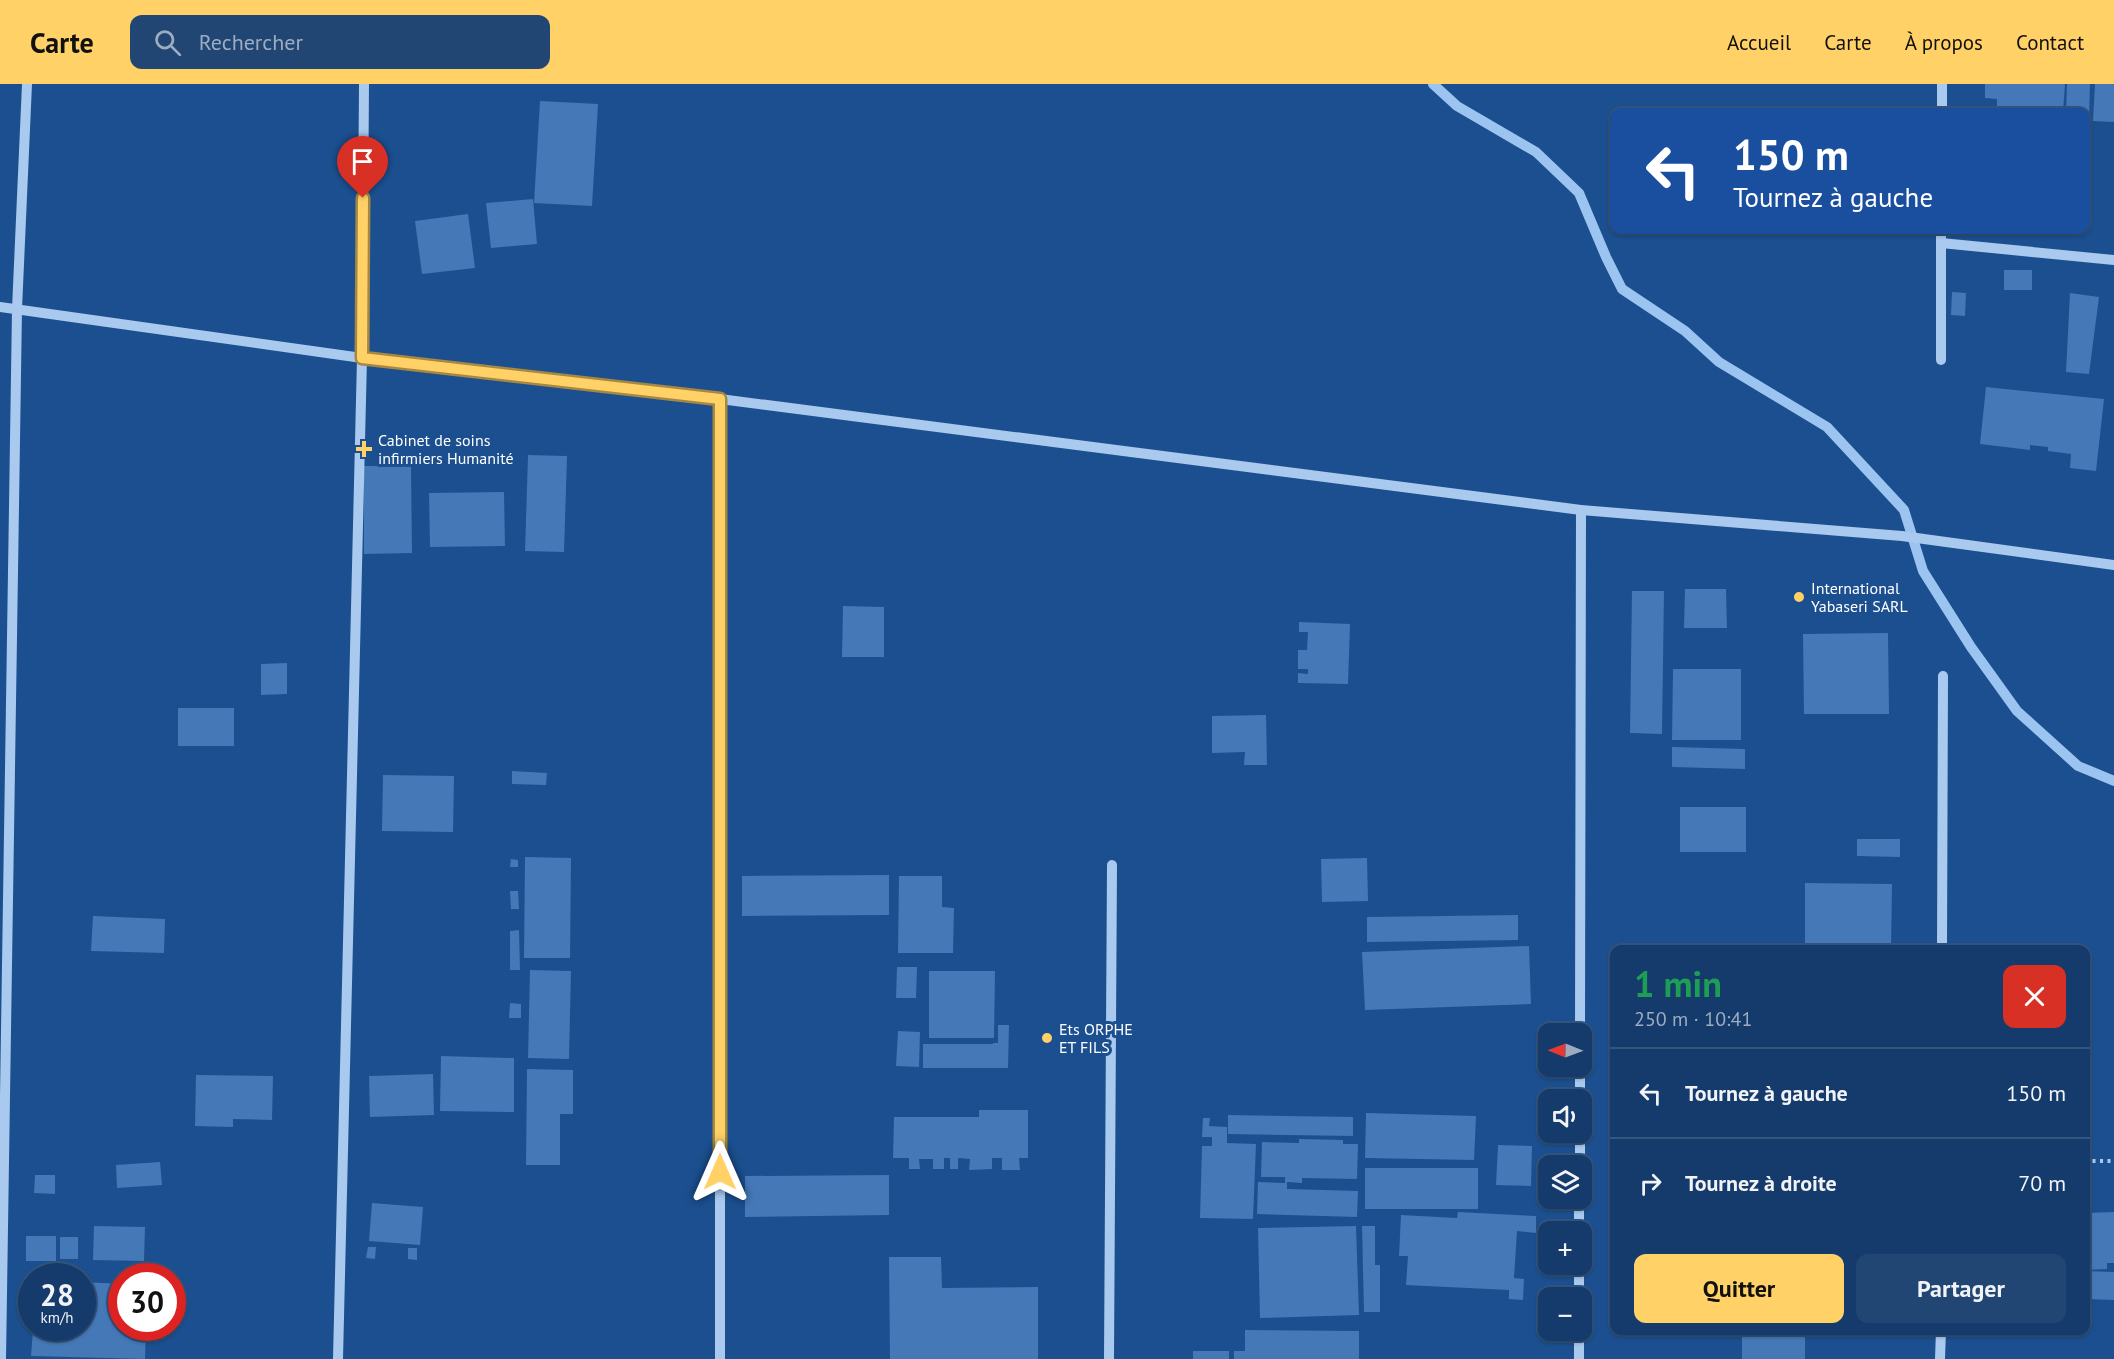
<!DOCTYPE html>
<html lang="fr">
<head>
<meta charset="utf-8">
<style>
	:root { --surface:#143b6b; --page:#214673; --text:#f1f3f6; --muted:#9dadc1; --line:#33557e; --accent:#ffd166 }
	body { margin:0; font-family:"PT Sans",sans-serif; background:var(--page); color:var(--text); height:100vh; display:flex; flex-direction:column; font-size:22px; white-space:nowrap }
	* { box-sizing:border-box; margin:0 }
	p { font-size:20px; color:var(--muted) }
	.icon { flex:none; width:33px; height:33px; fill:none; stroke:currentColor; stroke-width:2; stroke-linecap:round; stroke-linejoin:round }
	.map { position:relative; flex:1; overflow:hidden }
	.panel { position:absolute; left:1610px; top:861px; width:480px; height:390px; display:flex; flex-direction:column; background:var(--surface); border-radius:12px; box-shadow:0 2px 4px #0004,0 0 0 2px var(--line) }
	.panel>* { flex:none }
	.banner { position:absolute; left:1610px; top:24px; width:480px; height:126px; border-radius:12px; box-shadow:0 2px 4px #0004,0 0 0 2px var(--line); background:#1a4fa0; color:#fff; overflow:hidden }
	.needle { width:39px; rotate:271deg }
	.tools { position:absolute; left:1538px; top:939px; display:grid; gap:12px }
	.tools a { display:grid; place-items:center; width:54px; height:54px; border-radius:12px; background:var(--surface); box-shadow:0 2px 4px #0004,0 0 0 2px var(--line); font-size:30px }
	.speed { position:absolute; left:18px; top:1179px; display:flex; gap:12px; font-size:30px; font-weight:700; text-align:center }
	.speed>* { display:grid; place-content:center; width:78px; height:78px; border-radius:50%; background:var(--surface); box-shadow:0 2px 4px #0004,0 0 0 2px var(--line); line-height:1 }
	.speed small { font-size:15px; font-weight:400 }
	.speed .limit { border:9px solid #d22; background:#fff; color:#111 }
	.pin { position:absolute; display:grid; place-items:center; width:51px; height:51px; color:#fff; margin:-62px -26px; border-radius:50% 50% 50% 0; rotate:-45deg; box-shadow:0 0 6px #0007 }
	.pin .icon { rotate:45deg }
	.me { position:absolute; width:66px; margin:-33px; rotate:0deg; stroke-linejoin:round; filter:drop-shadow(0 0 4px #0008) }
	.turn { display:flex; align-items:center; gap:21px; height:126px; padding:0 24px; font-size:27px }
	.turn .icon { width:78px; height:78px; stroke-width:2.5 }
	.turn b { display:block; font-size:42px; line-height:51px }
	.round { display:grid; place-items:center; flex:none; width:63px; height:63px; border-radius:12px; background:var(--page) }
	.headline { display:flex; align-items:center; justify-content:space-between; height:102px; padding:0 24px }
	h1 { font-size:36px; font-weight:700; line-height:45px; color:#1e9e55 }
	.primary-button { display:flex; gap:12px; margin-top:auto; padding:12px 24px }
	.primary-button a { flex:1; height:69px; border-radius:12px; background:var(--accent); color:#111; font-size:24px; font-weight:700; line-height:69px; text-align:center }
	.primary-button a+a { background:var(--page); color:var(--text) }
	ul { padding:0; list-style:none }
	li { display:flex; align-items:center; gap:18px; height:90px; padding:0 24px; border-top:2px solid var(--line) }
	li div { flex:1 }
	li b { display:block; font-size:22px }
	li em { font-style:normal }
	header { display:flex; align-items:center; gap:36px; box-sizing:border-box; height:84px; padding:0 30px; background:var(--accent); color:#111 }
	header strong { font-size:28px }
	nav { display:flex; gap:33px; margin-inline-start:auto; font-size:21px }
	.search { width:420px; height:54px; background:var(--page); display:flex; align-items:center; gap:15px; box-sizing:border-box; padding:0 21px; border-radius:12px; color:var(--muted); font-size:22px }
	.map>svg:first-child { display:block }
	.lines { fill:none; stroke-linecap:round; stroke-linejoin:round }
	.stream { stroke:#9cc4f0; stroke-width:10 }
	.building { fill:#4478b7 }
	.path { stroke:#a9c9ee; stroke-width:4; stroke-dasharray:3 4.5; stroke-linecap:butt }
	.minor { stroke:#a9c9ee; stroke-width:10 }
	.route-casing { stroke:#a68842; stroke-width:15 }
	.route { stroke:#ffd166; stroke-width:10 }
	.poi-dot { fill:#ffd166; stroke:#1b4f8f; stroke-width:2 }
	.labels { text-anchor:middle; dominant-baseline:central; stroke-width:6; stroke-linejoin:round; paint-order:stroke }
	.poi-label { font-size:16px; fill:#fff; stroke:#1b4f8f; text-anchor:start }
</style>
</head>
<body>
<header>
<strong>Carte</strong>
<div class="search"><svg class="icon" aria-label="search" viewBox="0 0 24 24"><circle cx="10" cy="10" r="6"/><path d="M15 15l6 6"/></svg>Rechercher</div>
<nav><a>Accueil</a><a>Carte</a><a>À propos</a><a>Contact</a></nav>
</header>
<div class="map">
<svg width="2114" height="1275" viewBox="0 0 2114 1275">
	<rect width="100%" height="100%" fill="#1b4f8f"/>
	<g class="lines">
		<path class="stream" d="M1433,0L1457,22L1536,68L1579,109L1606,173L1622,205L1685,247L1719,278L1827,343L1904,426L1923,487L1971,563L2017,627L2078,682L2114,697"/>
	</g>
	<g class="building">
		<path d="M1985,0H2065L2063,28H2047V23H2032V28L1997,25V15L1985,14Z"/>
		<path d="M2067,0H2090L2089,36H2085V28H2066Z"/>
		<path d="M2095,0H2114V38L2093,37Z"/>
		<path d="M540,17L598,20L592,122L534,119Z"/>
		<path d="M533,115L537,160L491,164L486,119Z"/>
		<path d="M468,130L475,184L422,190L415,137Z"/>
		<rect x="2004" y="186" width="28" height="20"/>
		<path d="M1952,208L1966,209L1965,232L1951,231Z"/>
		<path d="M2070,209L2099,213L2089,290L2066,288Z"/>
		<path d="M1986,303L2104,315L2096,387L2070,384L2071,370L2048,367V363L2030,361V366L1980,360Z"/>
		<path d="M528,371L567,372L564,468L525,467Z"/>
		<path d="M364,382H411L412,469L364,470Z"/>
		<path d="M504,408L505,462L430,463L429,409Z"/>
		<path d="M1685,505H1726L1727,544H1684Z"/>
		<path d="M1632,507H1664L1662,650L1630,649Z"/>
		<path d="M843,522L884,523V573H842Z"/>
		<path d="M1299,538L1350,540L1348,600L1298,599V589L1308,590V585H1298V566H1307L1308,548H1299Z"/>
		<path d="M1888,549L1889,630H1804L1803,550Z"/>
		<path d="M287,579V610L261,611V580Z"/>
		<path d="M1673,585H1741V656H1672Z"/>
		<rect x="178" y="624" width="56" height="38"/>
		<path d="M1266,631L1267,681H1244L1245,668L1212,669V632Z"/>
		<path d="M1672,663L1745,665V685L1672,683Z"/>
		<path d="M512,687L547,689L546,701L512,700Z"/>
		<path d="M383,691L454,692L453,748L382,747Z"/>
		<rect x="1680" y="723" width="66" height="45"/>
		<path d="M1857,755H1900V773L1857,772Z"/>
		<path d="M525,773L571,774L570,874H524Z"/>
		<path d="M1367,774L1368,817L1322,818L1321,775Z"/>
		<path d="M511,775L518,776V783H510Z"/>
		<path d="M889,791V831L742,832V792Z"/>
		<path d="M899,792H942V823L954,824L953,869H898Z"/>
		<path d="M1805,799L1892,800L1891,866H1805Z"/>
		<path d="M510,807H518L519,825H511Z"/>
		<path d="M1518,831V856L1367,858V833Z"/>
		<path d="M93,832L165,835L164,869L91,867Z"/>
		<path d="M519,846L520,886H510V847Z"/>
		<path d="M1529,862L1531,920L1365,926L1362,868Z"/>
		<path d="M897,883H917L916,914H896Z"/>
		<path d="M530,886L571,887L569,975L528,974Z"/>
		<path d="M929,887H995L994,954H929Z"/>
		<path d="M2085,909H2091L2090,966H2085Z"/>
		<path d="M510,919L521,920V934H509Z"/>
		<path d="M998,941H1009L1008,984H923V960H993V959H998Z"/>
		<path d="M898,947L920,948L919,983L896,982Z"/>
		<path d="M441,972L514,974V1028L440,1027Z"/>
		<path d="M527,985L573,986V1030H560V1081H526Z"/>
		<path d="M433,990L434,1031L370,1033L369,992Z"/>
		<path d="M196,991L273,992L272,1036L233,1035V1043L195,1042Z"/>
		<path d="M979,1026H1028V1074H1019L1020,1086H1002V1074H992V1085L969,1086L970,1075L958,1074V1085H950V1074H944V1085H933V1075H919L920,1085H909V1074H893L894,1033H979Z"/>
		<path d="M1366,1029L1476,1032L1474,1076L1365,1074Z"/>
		<path d="M1228,1031L1353,1033V1052L1228,1050Z"/>
		<path d="M1203,1034H1210L1209,1042L1227,1043V1059L1256,1060L1253,1135L1200,1134L1202,1062H1212V1053H1202Z"/>
		<path d="M1299,1055L1343,1056V1060H1358L1357,1095L1302,1094V1099L1287,1098V1105L1358,1107L1357,1133L1257,1130L1258,1098L1285,1099V1093H1261L1262,1058L1299,1059Z"/>
		<path d="M1498,1061L1532,1062L1531,1102L1496,1101Z"/>
		<path d="M160,1078L162,1101L117,1104L116,1081Z"/>
		<rect x="1365" y="1084" width="113" height="41"/>
		<path d="M35,1091H55V1110L34,1109Z"/>
		<path d="M889,1091V1131L745,1133V1092Z"/>
		<path d="M372,1119L423,1123L420,1161L369,1157Z"/>
		<path d="M1458,1128L1536,1132V1149L1517,1147L1514,1194L1524,1195L1523,1216L1509,1215V1206L1406,1201L1408,1172H1399L1401,1131L1457,1134Z"/>
		<path d="M2114,1128V1179H2107V1185L2085,1186V1129Z"/>
		<path d="M94,1142L145,1143L144,1177L93,1176Z"/>
		<path d="M1356,1142L1359,1231L1260,1234L1258,1144Z"/>
		<path d="M1362,1142H1375V1181H1380V1228H1364Z"/>
		<rect x="26" y="1152" width="30" height="25"/>
		<rect x="60" y="1153" width="18" height="22"/>
		<path d="M368,1163H376L375,1175L366,1174Z"/>
		<path d="M408,1164H417V1176L408,1175Z"/>
		<path d="M889,1173H941L942,1204L1038,1203V1275H890Z"/>
		<path d="M2085,1187L2114,1188V1216L2085,1215Z"/>
		<path d="M82,1198L122,1200V1244L146,1245L145,1275L31,1272L33,1246H39V1244H82Z"/>
		<path d="M1245,1246L1359,1247V1275H1234V1267H1245Z"/>
		<rect x="1742" y="1246" width="63" height="29"/>
		<rect x="1193" y="1267" width="36" height="8"/>
	</g>
	<g class="lines">
		<path class="path" d="M2085,1077H2114"/>
		<g class="minor">
			<path d="M1942,28V0"/>
			<path d="M1941,159L2114,176"/>
			<path d="M0,223L362,274L720,315L1581,426L1902,452L2114,481"/>
			<path d="M1941,276V146"/>
			<path d="M720,315V1275"/>
			<path d="M1942,866L1943,592"/>
			<path d="M1580,950L1581,426"/>
			<path d="M1580,1016V982"/>
			<path d="M1580,1082V1048"/>
			<path d="M1579,1148V1114"/>
			<path d="M1579,1214V1180"/>
			<path d="M1,1275L17,225L27,0"/>
			<path d="M338,1275L362,274L364,0"/>
			<path d="M1109,1275L1112,781"/>
			<path d="M1579,1275V1246"/>
			<path d="M1940,1275L1941,1246"/>
		</g>
	</g>
	<g class="lines">
		<defs>
			<path id="route" d="M363,114L362,274L720,315V1088"/>
		</defs>
		<use href="#route" class="route-casing"/>
		<use href="#route" class="route"/>
	</g>
	<g class="poi-dot">
		<path d="M361 356h6v6h6v6h-6v6h-6v-6h-6v-6h6z"/>
		<circle cx="1799" cy="513" r="6"/>
		<circle cx="1047" cy="954" r="6"/>
	</g>
	<g class="labels">
		<g class="poi-label">
			<text x="378" y="356">Cabinet de soins<tspan x="378" dy="18">infirmiers Humanité</tspan></text>
			<text x="1811" y="504">International<tspan x="1811" dy="18">Yabaseri SARL</tspan></text>
			<text x="1059" y="945">Ets ORPHE<tspan x="1059" dy="18">ET FILS</tspan></text>
		</g>
	</g>
</svg>
<div class="tools">
<a><svg class="needle" viewBox="-14 -14 28 28"><path d="M0-13l5 13h-10z" fill="#e53935"/><path d="M0 13l5-13h-10z" fill="#9dadc1"/></svg></a>
<a><svg class="icon" aria-label="sound" viewBox="0 0 24 24"><path d="M4 9h4l5-4v14l-5-4H4zM17 9q2 3 0 6"/></svg></a>
<a><svg class="icon" aria-label="layers" viewBox="0 0 24 24"><path d="M12 4l9 5-9 5-9-5zM3 14l9 5 9-5"/></svg></a>
<a>+</a>
<a>−</a>
</div>
<div class="speed"><div>28<small>km/h</small></div><div class="limit">30</div></div>
<div class="pin" style="left:363px;top:114px;background:#d93025"><svg class="icon" aria-label="arrive" viewBox="0 0 24 24"><path d="M6 21V4h12l-3 4 3 4H6"/></svg></div>
<svg class="me" style="left:720px;top:1088px" viewBox="-20 -20 40 40"><path d="M0-17L14 15 0 8-14 15z" fill="#ffd166" stroke="#fff" stroke-width="4"/></svg>
<div class="banner">
<div class="turn"><svg class="icon" aria-label="left" viewBox="0 0 24 24"><path d="M17 20v-9H6M10 6l-5 5 5 5"/></svg><div><b>150 m</b>Tournez à gauche</div></div>
</div>
<section class="panel">
<div class="headline"><div><h1>1 min</h1><p>250 m · 10:41</p></div><a class="round" style="background:#d93025;color:#fff"><svg class="icon" aria-label="close" viewBox="0 0 24 24"><path d="M6 6l12 12M18 6L6 18"/></svg></a></div>
<ul>
<li><svg class="icon" aria-label="left" viewBox="0 0 24 24"><path d="M17 20v-9H6M10 6l-5 5 5 5"/></svg><div><b>Tournez à gauche</b></div><em>150 m</em></li>
<li><svg class="icon" aria-label="right" viewBox="0 0 24 24"><path d="M7 20v-9h11M14 6l5 5-5 5"/></svg><div><b>Tournez à droite</b></div><em>70 m</em></li>
</ul>
<div class="primary-button"><a>Quitter</a><a>Partager</a></div>
</section>
</div>
</body>
</html>
